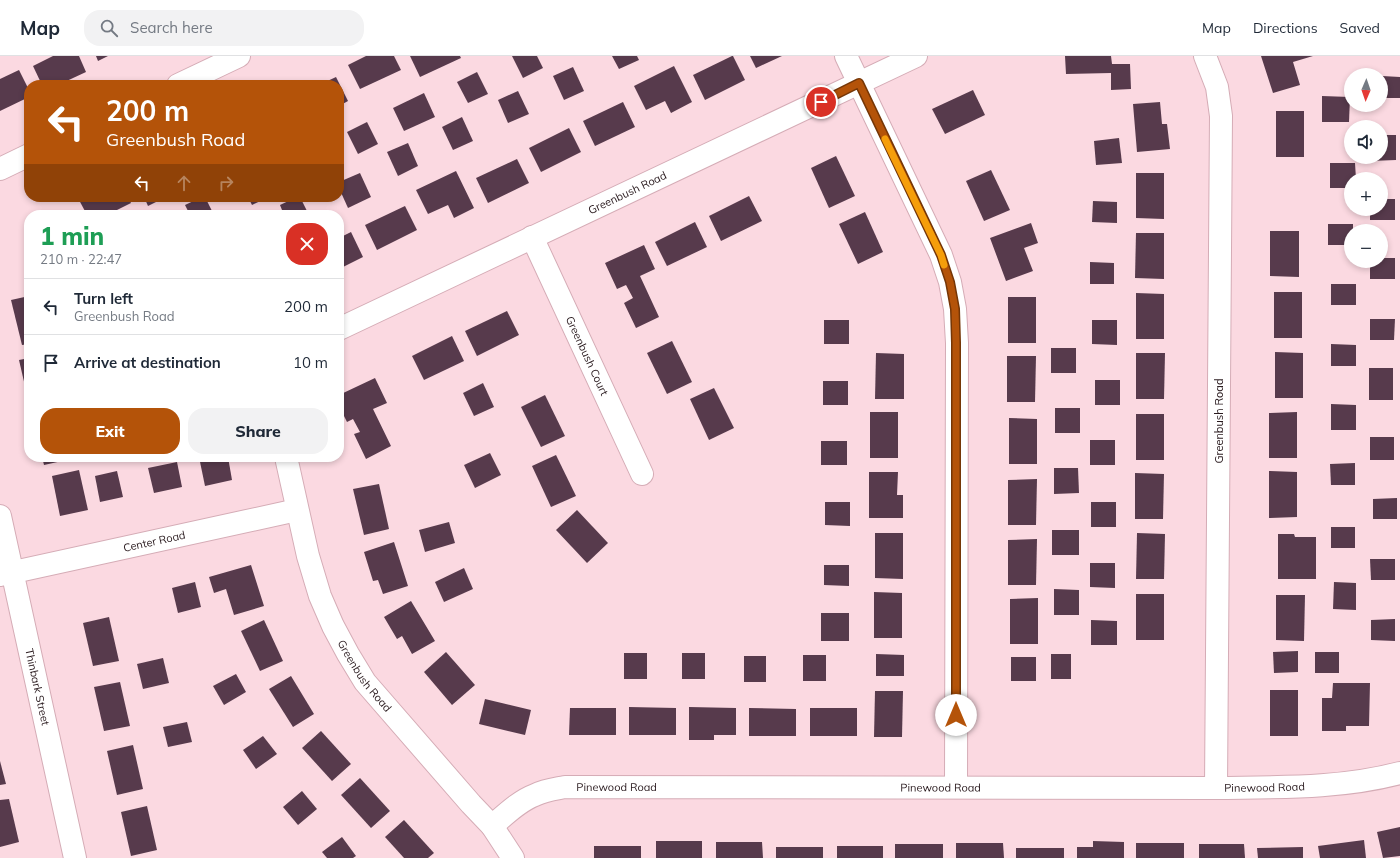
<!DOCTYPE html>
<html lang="en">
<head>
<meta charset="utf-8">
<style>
	:root { --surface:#fff; --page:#f2f2f3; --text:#1f2937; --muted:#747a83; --line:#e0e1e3; --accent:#b45309 }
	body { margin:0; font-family:Mulish,sans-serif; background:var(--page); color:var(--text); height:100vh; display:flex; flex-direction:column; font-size:15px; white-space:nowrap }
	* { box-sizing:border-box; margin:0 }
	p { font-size:13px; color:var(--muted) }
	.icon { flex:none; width:22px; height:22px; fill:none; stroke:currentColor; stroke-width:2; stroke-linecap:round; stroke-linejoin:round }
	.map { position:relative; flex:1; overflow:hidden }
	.panel { position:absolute; left:24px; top:154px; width:320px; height:252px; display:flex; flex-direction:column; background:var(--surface); border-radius:16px; box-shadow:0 2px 6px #0003 }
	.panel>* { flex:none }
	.guide { position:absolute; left:24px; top:24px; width:320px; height:122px; border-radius:16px; box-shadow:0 2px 6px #0003; background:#b45309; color:#fff; overflow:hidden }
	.needle { width:26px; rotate:182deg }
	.buttons { position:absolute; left:1344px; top:12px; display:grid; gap:8px }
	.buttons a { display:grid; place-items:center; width:44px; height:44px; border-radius:50%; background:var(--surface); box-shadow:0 2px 6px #0003; font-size:20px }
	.pin { position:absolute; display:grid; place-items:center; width:34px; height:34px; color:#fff; margin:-17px; border:2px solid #fff; border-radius:50%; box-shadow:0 1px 4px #0007 }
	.me { position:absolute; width:44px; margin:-22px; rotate:0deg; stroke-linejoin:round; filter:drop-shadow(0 0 3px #0008) }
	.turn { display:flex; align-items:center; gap:14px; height:84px; padding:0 16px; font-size:18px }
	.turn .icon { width:52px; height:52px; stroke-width:2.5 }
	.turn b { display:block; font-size:28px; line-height:34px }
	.lanes { display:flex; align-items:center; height:38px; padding:0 16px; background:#0003; justify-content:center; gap:20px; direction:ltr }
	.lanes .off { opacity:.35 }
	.round { display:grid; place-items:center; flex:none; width:42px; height:42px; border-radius:16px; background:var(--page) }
	.overview { display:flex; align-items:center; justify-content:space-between; height:68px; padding:0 16px }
	h1 { font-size:24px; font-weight:800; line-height:30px; color:#1e9e55 }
	.action { display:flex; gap:8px; margin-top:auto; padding:8px 16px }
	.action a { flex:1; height:46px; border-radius:16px; background:var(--accent); color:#fff; font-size:16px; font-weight:800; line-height:46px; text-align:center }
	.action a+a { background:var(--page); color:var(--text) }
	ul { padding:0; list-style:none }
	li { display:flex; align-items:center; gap:12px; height:56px; padding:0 16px; border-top:1px solid var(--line) }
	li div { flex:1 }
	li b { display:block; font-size:15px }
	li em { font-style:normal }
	header { display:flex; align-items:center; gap:24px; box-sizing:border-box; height:56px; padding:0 20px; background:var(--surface); border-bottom:1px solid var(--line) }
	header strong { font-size:19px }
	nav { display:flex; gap:22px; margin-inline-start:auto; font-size:14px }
	.search { width:280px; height:36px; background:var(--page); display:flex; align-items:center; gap:10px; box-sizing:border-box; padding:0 14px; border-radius:16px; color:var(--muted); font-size:15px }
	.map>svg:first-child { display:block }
	.building { fill:#573a4c }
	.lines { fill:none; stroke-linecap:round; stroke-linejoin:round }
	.minor-casing { stroke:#d5acb6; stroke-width:24 }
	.minor { stroke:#fff; stroke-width:22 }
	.route-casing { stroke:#753606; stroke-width:10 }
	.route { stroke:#b45309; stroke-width:7 }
	.slow { stroke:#f59e0b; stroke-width:7 }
	.labels { text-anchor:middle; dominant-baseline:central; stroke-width:4; stroke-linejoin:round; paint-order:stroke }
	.street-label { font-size:11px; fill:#291a1e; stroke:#fff }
</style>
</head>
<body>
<header>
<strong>Map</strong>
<div class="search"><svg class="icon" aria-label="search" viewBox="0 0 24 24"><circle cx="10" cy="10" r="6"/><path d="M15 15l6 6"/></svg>Search here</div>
<nav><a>Map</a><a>Directions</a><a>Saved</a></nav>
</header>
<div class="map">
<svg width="1400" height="802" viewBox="0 0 1400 802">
	<rect width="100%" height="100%" fill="#fbd9e1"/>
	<g class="building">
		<path d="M53,0H79L86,16L58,29H42L33,10Z"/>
		<path d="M96,0H108L98,5Z"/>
		<path d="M366,0H394L401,14L360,33L348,9Z"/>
		<path d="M410,0H460L461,2L420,21Z"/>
		<path d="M512,0H537L543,12L523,22Z"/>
		<path d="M612,0H637L639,4L619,13Z"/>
		<path d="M732,0H733L745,24L705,44L693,19Z"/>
		<path d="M750,0H782L756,12Z"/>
		<path d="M1065,0H1111L1112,8H1130L1131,33L1111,34V17L1066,18Z"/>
		<path d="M1261,0H1313L1293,6L1300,29L1273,37Z"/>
		<path d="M674,10L692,46L671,57L665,45L646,54L634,30Z"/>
		<path d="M573,11L584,35L564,44L553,20Z"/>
		<path d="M19,14L29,34V41L0,55V23Z"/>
		<path d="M477,16L488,38L468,47L457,26Z"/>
		<path d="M1382,20L1400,21V42H1382Z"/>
		<path d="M336,21L348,45L339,50V29H319Z"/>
		<path d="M973,34L985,59L945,78L932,53Z"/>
		<path d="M518,35L529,58L508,67L498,44Z"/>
		<path d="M424,37L435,61L404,75L393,52Z"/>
		<path d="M1322,40L1350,41L1349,66H1322Z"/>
		<path d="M623,46L635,71L595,90L583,65Z"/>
		<path d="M1160,46L1162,68H1167L1170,93L1137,96L1133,48Z"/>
		<rect x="1276" y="55" width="28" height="46"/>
		<path d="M462,61L473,85L453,94L442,71Z"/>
		<path d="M367,66L378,88L358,98L347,76Z"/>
		<path d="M569,72L581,96L541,116L529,92Z"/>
		<path d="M1381,79H1396V104L1370,105V101H1381Z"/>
		<path d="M1119,82L1122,107L1096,109L1094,85Z"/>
		<path d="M408,87L418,110L398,120L387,96Z"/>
		<path d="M836,100L855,140L829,152L811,112Z"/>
		<path d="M517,103L529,127L488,147L476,122Z"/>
		<path d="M1330,107H1355L1356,123H1351V132H1330Z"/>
		<path d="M991,114L1010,154L984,165L966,125Z"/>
		<path d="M456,115L474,152L454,162L448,149L428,158L416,134Z"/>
		<path d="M360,117L371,141L348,152L339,132V126Z"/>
		<path d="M1136,117H1164V163L1136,162Z"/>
		<path d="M749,140L762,165L721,185L709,160Z"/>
		<path d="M81,141H128L131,147L107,159H87L78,142Z"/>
		<path d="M144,141H166L148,150Z"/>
		<path d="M202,141H205L214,159H190L185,149Z"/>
		<path d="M248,141H269L252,149Z"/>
		<path d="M297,141H300L309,159H284L280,149Z"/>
		<path d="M1381,143H1395V164H1370V153H1381Z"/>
		<path d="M1093,145L1117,146V167L1092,166Z"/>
		<path d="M405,150L417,174L377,194L365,169Z"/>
		<path d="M865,156L883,196L858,208L839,168Z"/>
		<path d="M695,166L707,191L667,210L655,186Z"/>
		<path d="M1031,167L1038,187L1024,192L1033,215L1006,225L990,182Z"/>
		<path d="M1328,168H1353V175H1351V189H1328Z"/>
		<path d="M1270,175H1299V221L1270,220Z"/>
		<path d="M351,176L363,201L339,213V182Z"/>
		<path d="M1136,177H1164V223L1135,222Z"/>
		<path d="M644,189L655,213L640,220L659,261L636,272L624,247L633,242L626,229L617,233L605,207Z"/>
		<path d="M1381,202H1395V223H1370V205H1381Z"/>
		<path d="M1090,206L1114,207V228H1090Z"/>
		<rect x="1331" y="228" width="25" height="21"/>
		<rect x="1274" y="236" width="28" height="46"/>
		<path d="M1136,237L1164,238V283H1136Z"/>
		<path d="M29,240V288L22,289L11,244Z"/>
		<rect x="1008" y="241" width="28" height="46"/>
		<path d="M507,255L519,279L477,300L465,275Z"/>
		<path d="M1370,263H1395L1394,284H1370Z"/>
		<rect x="824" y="264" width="25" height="24"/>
		<path d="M1092,264H1117V289L1092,288Z"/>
		<path d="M452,280L464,305L424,324L412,300Z"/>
		<path d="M672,285L692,326L667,338L647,297Z"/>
		<path d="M1331,288L1356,289V310H1331Z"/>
		<rect x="1051" y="292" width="25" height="25"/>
		<path d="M1275,296L1303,297V342H1275Z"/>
		<path d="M876,297L904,298V343H875Z"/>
		<path d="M1136,297H1165L1164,343H1136Z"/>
		<path d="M1007,300H1036L1035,346H1007Z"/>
		<path d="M29,302V343H28L19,304Z"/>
		<rect x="1369" y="312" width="24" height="32"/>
		<path d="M375,322L387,347L373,353L391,390L366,403L354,378L360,376L353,363L347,366L339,350V339Z"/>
		<rect x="1095" y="324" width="25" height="25"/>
		<rect x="823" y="325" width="25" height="24"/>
		<path d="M483,327L494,351L474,360L463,337Z"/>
		<path d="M714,332L734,372L709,384L690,343Z"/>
		<path d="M545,339L565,380L541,391L521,351Z"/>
		<path d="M1331,348L1356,349V374H1331Z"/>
		<rect x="1055" y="352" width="25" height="25"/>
		<rect x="870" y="356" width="28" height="46"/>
		<path d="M1297,356V402H1269V357Z"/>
		<rect x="1136" y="358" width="28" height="46"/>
		<path d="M1009,362L1037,363V408H1009Z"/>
		<rect x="1370" y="381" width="24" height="23"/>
		<rect x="1090" y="384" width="25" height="25"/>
		<rect x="821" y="385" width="26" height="24"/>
		<path d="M490,397L501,419L475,432L464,409Z"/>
		<path d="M556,399L576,440L551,451L532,410Z"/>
		<path d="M42,401H70L71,403L44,409Z"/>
		<path d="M199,401H228L232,424L205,430Z"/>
		<path d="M177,406L182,431L154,437L148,412Z"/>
		<path d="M1355,407V429H1331L1330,408Z"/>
		<path d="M1054,412H1078L1079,437L1054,438Z"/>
		<path d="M79,414L88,454L60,460L52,420Z"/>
		<path d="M117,415L123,441L100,446L95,420Z"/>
		<path d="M1269,415L1297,416V461L1269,462Z"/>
		<path d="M869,416H898L897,439H903V462H869Z"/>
		<path d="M1135,417L1164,418L1163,463H1135Z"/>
		<path d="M1037,423L1036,469H1008V424Z"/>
		<path d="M379,428L389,473L364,479L353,433Z"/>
		<path d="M1397,442V463H1373V443Z"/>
		<path d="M825,446H850V470L825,469Z"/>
		<rect x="1091" y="446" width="25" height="25"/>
		<path d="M577,454L608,487L587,507L556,474Z"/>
		<path d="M449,466L455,487L425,496L419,474Z"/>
		<rect x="1331" y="471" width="24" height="21"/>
		<rect x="1052" y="474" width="27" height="25"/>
		<path d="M875,477H903V523L875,522Z"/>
		<path d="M1137,477L1165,478L1164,523H1136Z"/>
		<path d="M1278,478H1294L1295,481H1316V523H1278Z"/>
		<path d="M1037,483L1036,529H1008V484Z"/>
		<path d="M394,486L408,530L383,538L378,524L373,525L364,496Z"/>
		<path d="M1370,503H1395V524H1371Z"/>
		<path d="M1090,507H1115V532L1090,531Z"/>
		<path d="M251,509L264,550L234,559L226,533L214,537L209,521Z"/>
		<path d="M824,509H849V530L824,529Z"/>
		<path d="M464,512L473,533L444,546L435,526Z"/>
		<path d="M195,526L201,551L178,557L172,532Z"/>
		<path d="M1334,526L1356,527V554L1333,553Z"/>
		<path d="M1054,533L1079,534V559H1054Z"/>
		<path d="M874,536L902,537V582H874Z"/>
		<rect x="1136" y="538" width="28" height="46"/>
		<path d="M1276,539H1305L1304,585L1276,584Z"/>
		<path d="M1038,542V588H1010V543Z"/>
		<path d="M411,545L435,585L412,598L402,580L397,583L384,561Z"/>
		<rect x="821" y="557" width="28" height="28"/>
		<path d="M109,561L119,605L93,610L83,567Z"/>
		<path d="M1395,563V585L1371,584V564Z"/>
		<path d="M264,564L283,605L260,615L241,575Z"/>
		<path d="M1091,564L1117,565V589H1091Z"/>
		<path d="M1298,595V616L1274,617L1273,596Z"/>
		<path d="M446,596L475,629L452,649L424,616Z"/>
		<rect x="1315" y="596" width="24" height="21"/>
		<rect x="624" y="597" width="23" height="26"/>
		<rect x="682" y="597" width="23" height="26"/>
		<path d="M876,598L904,599V620H876Z"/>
		<rect x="1051" y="598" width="20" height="25"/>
		<rect x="803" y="599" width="23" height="26"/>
		<rect x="744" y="600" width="22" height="26"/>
		<rect x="1011" y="601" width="25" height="24"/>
		<path d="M163,602L169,627L143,633L137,608Z"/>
		<path d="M236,618L246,636L224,649L213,630Z"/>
		<path d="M291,620L314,658L293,671L269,633Z"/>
		<path d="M120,626L130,670L104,675L94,631Z"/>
		<path d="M1333,627H1370L1369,670H1346V675H1322V642H1332Z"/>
		<rect x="1270" y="634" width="28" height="46"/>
		<path d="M875,635H903L902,681H874Z"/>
		<path d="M485,643L531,654L525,679L479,668Z"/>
		<path d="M629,651L676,652V679H629Z"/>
		<path d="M689,651L736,652V679H714V684H689Z"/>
		<path d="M570,652H616V679H569Z"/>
		<path d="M749,652L796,653V680H749Z"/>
		<rect x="810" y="652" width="47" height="28"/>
		<path d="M187,666L192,686L168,691L163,671Z"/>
		<path d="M321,675L351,708L332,725L302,692Z"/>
		<path d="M263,680L277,698L256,713L243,694Z"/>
		<path d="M133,689L143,733L117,739L107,695Z"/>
		<path d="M0,705L6,728L0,729Z"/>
		<path d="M360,722L390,755L371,772L341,739Z"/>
		<path d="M302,735L317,753L298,769L283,751Z"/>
		<path d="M9,743L19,786L0,791V744Z"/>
		<path d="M147,750L157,794L131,800L121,756Z"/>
		<path d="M404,764L434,797L428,802H404L385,781Z"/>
		<path d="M1400,771V800L1383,802L1377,776Z"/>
		<path d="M342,781L356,800L353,802H327L322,796Z"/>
		<path d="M1364,784L1366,802H1320L1318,790Z"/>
		<rect x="656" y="785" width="46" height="17"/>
		<path d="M1093,785L1124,786V802H1077V791H1093Z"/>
		<path d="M716,786H762L763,802H716Z"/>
		<path d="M956,787H1003L1004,802H956Z"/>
		<rect x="1136" y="787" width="48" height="15"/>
		<rect x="895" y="788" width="48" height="14"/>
		<path d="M1199,788H1244L1245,802H1199Z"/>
		<rect x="594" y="790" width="47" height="12"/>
		<rect x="837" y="790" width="46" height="12"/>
		<rect x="776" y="791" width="47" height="11"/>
		<path d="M1303,791V802H1258L1257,792Z"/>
		<rect x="1016" y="792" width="48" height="10"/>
	</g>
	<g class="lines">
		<defs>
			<g id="minor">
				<path d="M846,0L941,199L950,226L955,253L957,287L956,731"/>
				<path d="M1205,0L1217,31L1221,60L1216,732"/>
				<path d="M178,29L239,0"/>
				<path d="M0,113L29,99"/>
				<path id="s1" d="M532,181L642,418"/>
				<path id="s2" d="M339,273L916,0"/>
				<path id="s3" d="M286,401L308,500L320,540L333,570L348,598L365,626L471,748L492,770L513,802"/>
				<path id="s4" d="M0,460L75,802"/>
				<path id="s5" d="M0,519L297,454"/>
				<path id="s6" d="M492,770C505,759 519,745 535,739C545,734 555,733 565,731L1216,732C1277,731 1340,733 1400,717"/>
			</g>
		</defs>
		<use href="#minor" class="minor-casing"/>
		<use href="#minor" class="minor"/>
	</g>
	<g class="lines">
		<defs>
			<path id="route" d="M821,46L859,27L941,199L950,226L955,253L956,287V659"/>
		</defs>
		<use href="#route" class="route-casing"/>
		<use href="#route" class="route"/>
		<path class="slow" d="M885,83L941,199L944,209"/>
	</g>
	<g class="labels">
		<g class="street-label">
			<text stroke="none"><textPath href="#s2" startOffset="319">Greenbush Road</textPath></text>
			<text stroke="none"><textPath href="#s1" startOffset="131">Greenbush Court</textPath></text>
			<text transform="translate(1219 365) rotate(-90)">Greenbush Road</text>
			<text stroke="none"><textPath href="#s5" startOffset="158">Center Road</textPath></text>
			<text stroke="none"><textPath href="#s3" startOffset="235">Greenbush Road</textPath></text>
			<text stroke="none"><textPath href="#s4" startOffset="175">Thinbark Street</textPath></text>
			<text stroke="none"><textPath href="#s6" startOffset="136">Pinewood Road</textPath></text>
			<text stroke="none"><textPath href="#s6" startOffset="460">Pinewood Road</textPath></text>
			<text stroke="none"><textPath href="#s6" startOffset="784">Pinewood Road</textPath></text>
		</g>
	</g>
</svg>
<div class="buttons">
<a><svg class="needle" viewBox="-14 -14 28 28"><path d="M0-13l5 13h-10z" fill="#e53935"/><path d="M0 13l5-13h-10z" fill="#747a83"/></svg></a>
<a><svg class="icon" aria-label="sound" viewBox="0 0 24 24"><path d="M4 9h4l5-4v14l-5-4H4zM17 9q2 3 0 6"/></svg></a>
<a>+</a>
<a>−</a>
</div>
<div class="pin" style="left:821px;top:46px;background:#d93025"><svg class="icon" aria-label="arrive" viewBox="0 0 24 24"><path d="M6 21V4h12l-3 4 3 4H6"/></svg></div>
<svg class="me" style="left:956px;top:659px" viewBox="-20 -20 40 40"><circle r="19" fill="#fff"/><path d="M0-13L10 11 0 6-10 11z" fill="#b45309"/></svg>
<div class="guide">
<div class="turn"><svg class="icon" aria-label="left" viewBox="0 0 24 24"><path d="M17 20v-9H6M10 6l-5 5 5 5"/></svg><div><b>200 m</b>Greenbush Road</div></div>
<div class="lanes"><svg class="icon" aria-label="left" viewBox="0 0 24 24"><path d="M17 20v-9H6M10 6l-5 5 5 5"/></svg><svg class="icon off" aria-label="ahead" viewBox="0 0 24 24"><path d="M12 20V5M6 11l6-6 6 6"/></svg><svg class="icon off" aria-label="right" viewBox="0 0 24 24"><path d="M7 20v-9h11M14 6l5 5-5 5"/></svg></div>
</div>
<section class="panel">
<div class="overview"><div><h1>1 min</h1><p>210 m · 22:47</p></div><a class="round" style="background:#d93025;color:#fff"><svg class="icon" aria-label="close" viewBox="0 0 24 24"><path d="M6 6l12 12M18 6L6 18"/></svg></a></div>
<ul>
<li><svg class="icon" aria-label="left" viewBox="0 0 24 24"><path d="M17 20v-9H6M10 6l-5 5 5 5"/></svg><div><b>Turn left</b><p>Greenbush Road</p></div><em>200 m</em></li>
<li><svg class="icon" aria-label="arrive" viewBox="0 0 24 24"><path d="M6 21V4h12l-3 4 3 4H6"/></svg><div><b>Arrive at destination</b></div><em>10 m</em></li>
</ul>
<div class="action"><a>Exit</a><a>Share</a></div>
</section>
</div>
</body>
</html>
